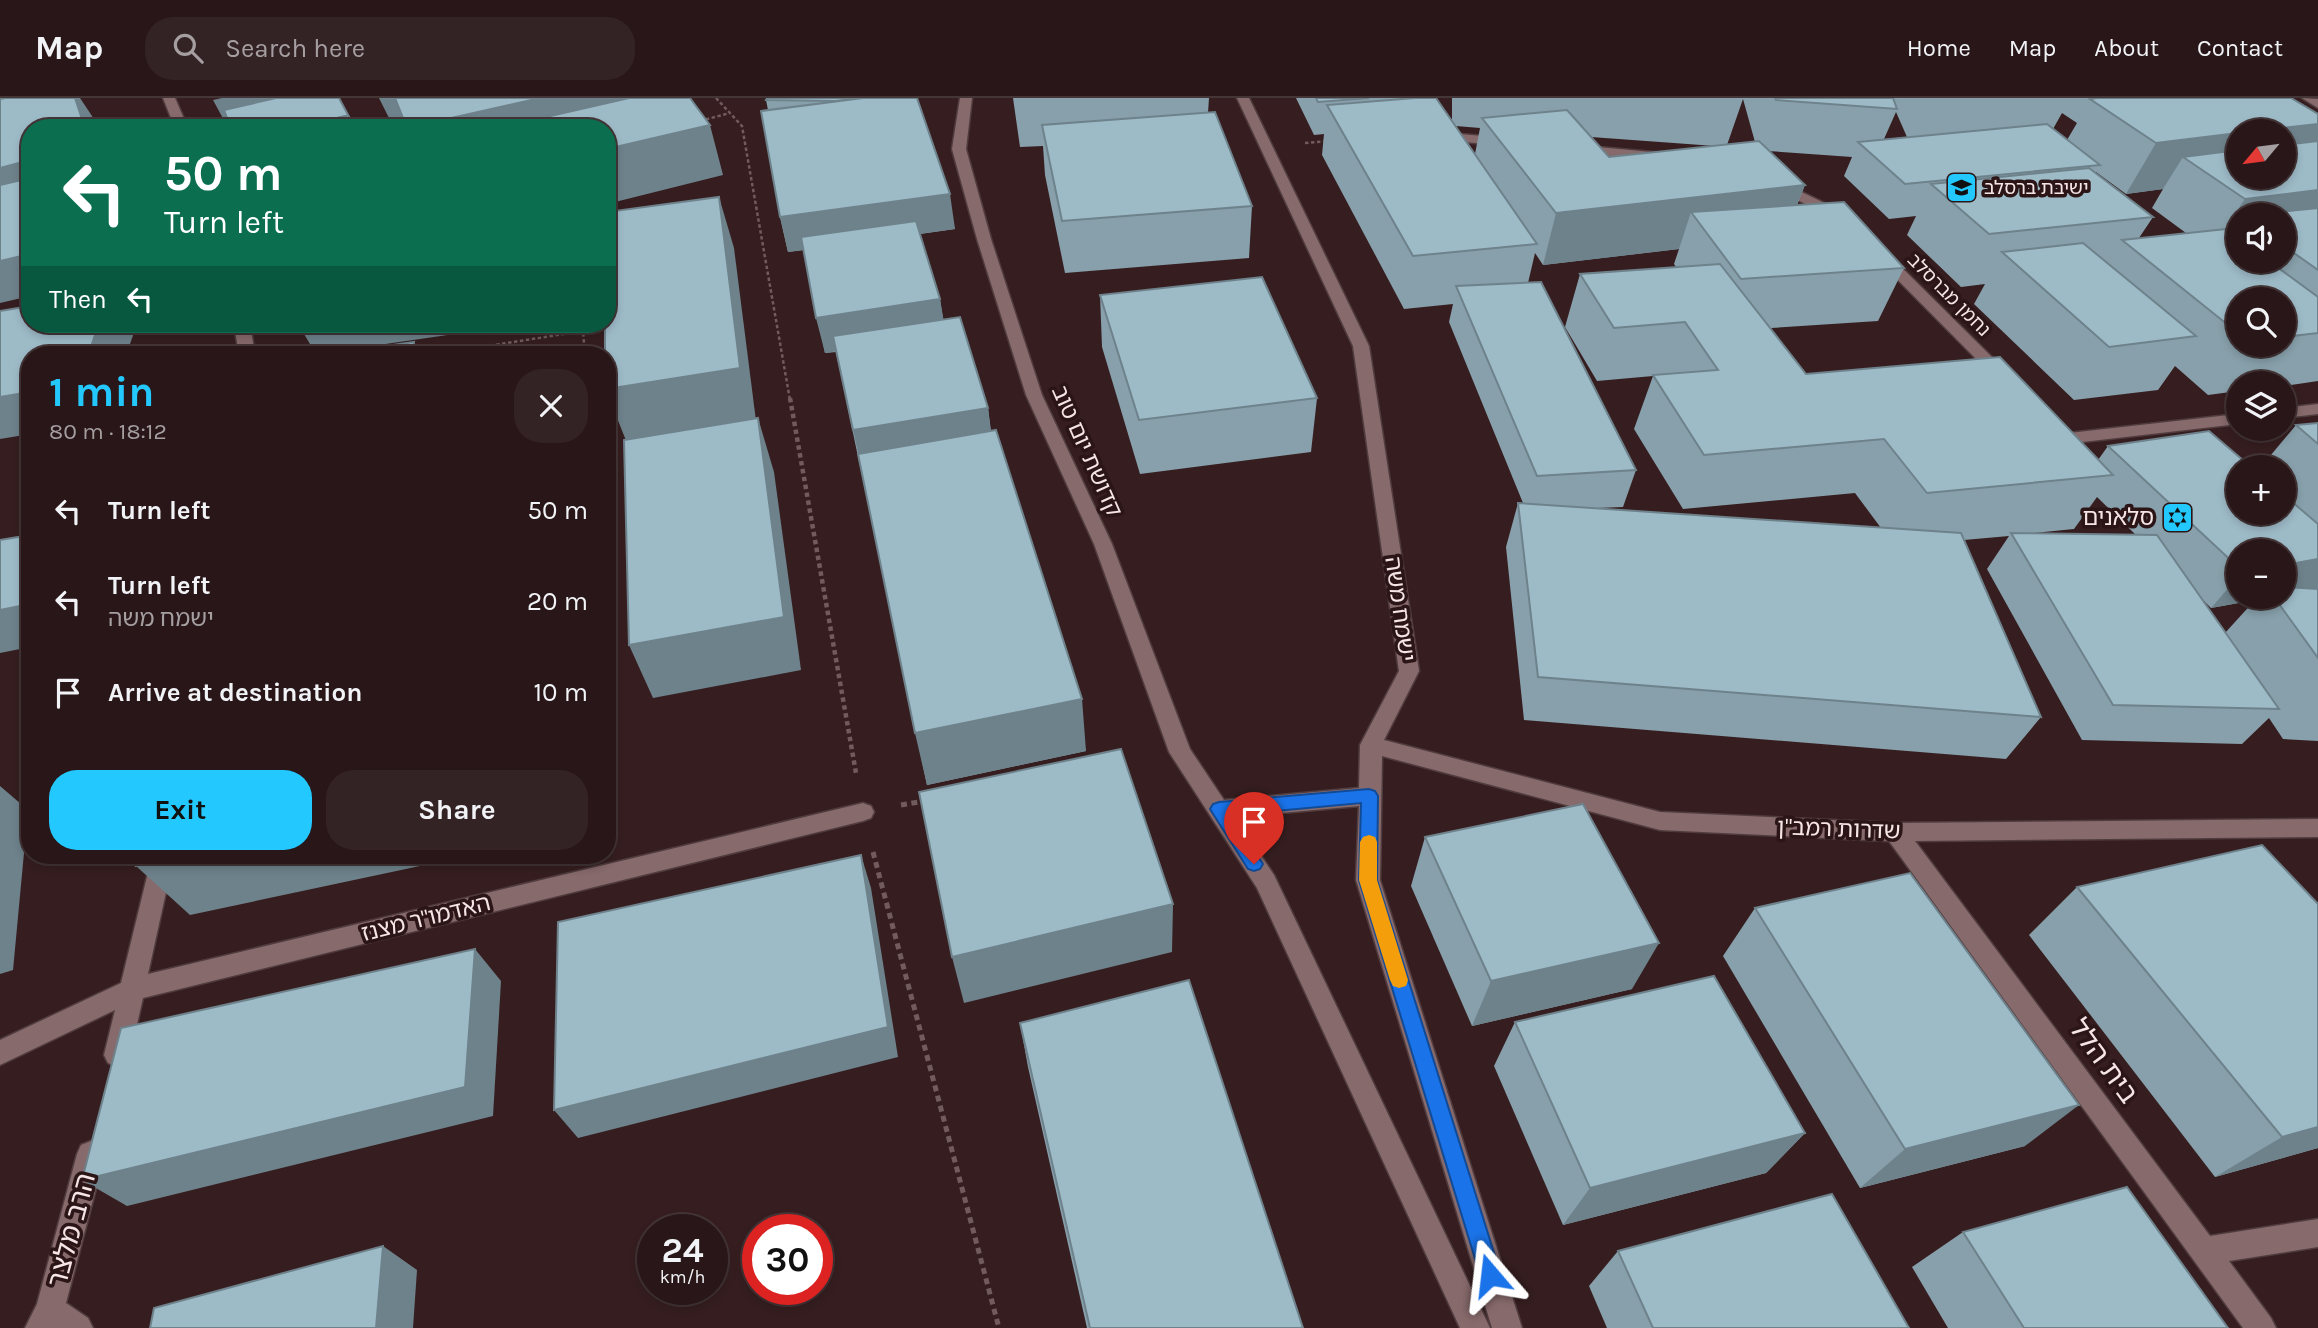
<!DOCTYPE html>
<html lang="en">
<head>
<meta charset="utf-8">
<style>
	:root { --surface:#281618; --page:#342325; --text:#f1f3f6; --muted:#a59fa2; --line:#443537; --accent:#23c9fe }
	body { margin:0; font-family:Karla,"Noto Sans Hebrew",sans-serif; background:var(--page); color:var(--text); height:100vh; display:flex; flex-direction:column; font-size:26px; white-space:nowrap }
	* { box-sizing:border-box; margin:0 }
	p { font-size:23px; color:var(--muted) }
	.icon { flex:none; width:38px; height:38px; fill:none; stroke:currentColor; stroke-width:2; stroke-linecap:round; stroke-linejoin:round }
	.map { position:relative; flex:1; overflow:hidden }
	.details { position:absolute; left:21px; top:248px; width:595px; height:518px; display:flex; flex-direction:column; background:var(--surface); border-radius:28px; box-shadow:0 4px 10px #0003,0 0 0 2px var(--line) }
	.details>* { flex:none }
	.hud { position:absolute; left:21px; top:21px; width:595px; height:214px; border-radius:28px; box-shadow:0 4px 10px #0003,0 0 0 2px var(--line); background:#0b6e4f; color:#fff; overflow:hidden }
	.needle { width:46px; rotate:241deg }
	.fabs { position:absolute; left:2226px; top:21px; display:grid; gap:14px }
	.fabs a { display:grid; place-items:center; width:70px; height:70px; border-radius:50%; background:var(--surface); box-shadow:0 4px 10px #0003,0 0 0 2px var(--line); font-size:35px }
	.speed { position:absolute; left:637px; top:1116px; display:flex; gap:14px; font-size:35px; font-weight:700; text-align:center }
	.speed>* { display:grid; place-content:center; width:91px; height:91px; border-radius:50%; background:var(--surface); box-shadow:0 4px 10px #0003,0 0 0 2px var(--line); line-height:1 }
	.speed small { font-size:18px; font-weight:400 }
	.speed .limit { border:10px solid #d22; background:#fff; color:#111 }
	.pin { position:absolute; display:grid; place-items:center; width:60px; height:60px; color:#fff; margin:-72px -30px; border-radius:50% 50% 50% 0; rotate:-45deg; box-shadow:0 0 7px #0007 }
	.pin .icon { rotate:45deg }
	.me { position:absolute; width:77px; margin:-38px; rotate:343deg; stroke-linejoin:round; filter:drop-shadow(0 0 5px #0008) }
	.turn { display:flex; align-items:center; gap:24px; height:147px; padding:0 28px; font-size:32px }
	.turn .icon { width:91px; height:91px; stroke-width:2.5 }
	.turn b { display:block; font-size:49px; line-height:60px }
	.then { display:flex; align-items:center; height:66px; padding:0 28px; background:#0003; gap:14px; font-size:26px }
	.round { display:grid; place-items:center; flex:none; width:74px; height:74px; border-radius:28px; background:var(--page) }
	.head { display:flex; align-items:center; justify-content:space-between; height:119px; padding:0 28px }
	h1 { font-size:42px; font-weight:700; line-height:52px; color:var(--accent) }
	.button { display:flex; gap:14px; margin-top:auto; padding:14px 28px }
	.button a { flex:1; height:80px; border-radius:28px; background:var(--accent); color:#111; font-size:28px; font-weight:700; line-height:80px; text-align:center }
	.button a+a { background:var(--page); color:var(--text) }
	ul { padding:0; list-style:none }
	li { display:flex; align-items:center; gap:21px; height:91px; padding:0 28px }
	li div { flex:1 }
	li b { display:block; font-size:26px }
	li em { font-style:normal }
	header { display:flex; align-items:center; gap:42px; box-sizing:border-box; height:98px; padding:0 35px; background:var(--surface); border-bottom:2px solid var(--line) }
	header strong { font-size:33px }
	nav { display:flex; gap:38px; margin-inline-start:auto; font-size:24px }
	.search { width:490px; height:63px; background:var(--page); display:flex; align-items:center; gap:18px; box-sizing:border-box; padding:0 24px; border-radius:28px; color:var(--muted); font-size:26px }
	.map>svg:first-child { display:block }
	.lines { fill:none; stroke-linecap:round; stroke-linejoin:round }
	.minor-casing { stroke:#503c3e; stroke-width:3 }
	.path-far2 { stroke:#715b5d; stroke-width:2.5; stroke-dasharray:3.5 2.5; stroke-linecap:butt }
	.path-far1 { stroke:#715b5d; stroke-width:4.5; stroke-dasharray:4.5 3.5; stroke-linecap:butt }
	.path { stroke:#715b5d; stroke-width:5; stroke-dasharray:6 4.5; stroke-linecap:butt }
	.minor { fill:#876a6b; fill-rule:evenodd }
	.wall { fill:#87a0ab; fill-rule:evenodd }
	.shaded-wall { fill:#6e828b }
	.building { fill:#9dbac7; stroke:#6e828b; stroke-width:2 }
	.route { fill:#1a73e8; stroke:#114b97; stroke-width:2 }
	.slow { fill:#f59e0b }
	.labels { text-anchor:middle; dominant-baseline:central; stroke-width:7; stroke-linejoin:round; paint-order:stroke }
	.far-poi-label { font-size:19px; fill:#f6e5e6; stroke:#2b1516; text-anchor:start }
	.far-street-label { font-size:19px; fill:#f6e5e6; stroke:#2b1516 }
	.street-label { font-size:23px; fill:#f6e5e6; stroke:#2b1516 }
	.poi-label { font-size:23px; fill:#f6e5e6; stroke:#2b1516; text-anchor:end }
	.near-street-label { font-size:28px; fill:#f6e5e6; stroke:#2b1516 }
</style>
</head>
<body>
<header>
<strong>Map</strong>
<div class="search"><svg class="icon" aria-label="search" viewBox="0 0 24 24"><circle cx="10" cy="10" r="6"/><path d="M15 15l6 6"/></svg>Search here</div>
<nav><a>Home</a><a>Map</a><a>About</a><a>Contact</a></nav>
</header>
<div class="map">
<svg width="2318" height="1230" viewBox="0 0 2318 1230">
	<rect width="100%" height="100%" fill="#361e20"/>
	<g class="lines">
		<defs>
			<g id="minor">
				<path d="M163,0H175L188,30H175Z"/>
				<path d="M960,0H972L966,51L991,141L1042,297L1112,446L1190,651L1224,702L1359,690L1360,647L1399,573L1353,248L1237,0H1249L1369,248L1419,573L1384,642L1660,714L1895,725L2318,721V739L1915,743L2210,1138L2318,1121V1149L2229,1163L2271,1220L2276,1230H2243L1889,743L1660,732L1382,658L1380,782L1522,1230H1492L1356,782L1359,708L1235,719L1274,777L1490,1230H1460L1257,790L1169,654L1094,446L1026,297L977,141L952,51Z"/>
				<path d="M1418,0H1430L1425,33L1506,40L1513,44L1506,48L1413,39L1411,36Z"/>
				<path d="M2302,0L2318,1V10Z"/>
				<path d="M1576,47L1663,55L1670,59L1663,63L1571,54L1569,51Z"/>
				<path d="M1775,81L1845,115L1847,118L1840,122L1835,121L1770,88V82Z"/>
				<path d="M1881,153L1886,154L2010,277L2012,280L2010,283H1998L1876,160L1874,157Z"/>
				<path d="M234,226H250L255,257H239Z"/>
				<path d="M2318,306V316L2284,320V310Z"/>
				<path d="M2238,316V326L2065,346L2059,345L2045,330L2054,325L2060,326L2069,335Z"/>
				<path d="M863,705L871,708L874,714L871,720L863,723L143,900L130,957L126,965L117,969L108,965L104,957L115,912L0,967V942L121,885L152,758H174L148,876Z"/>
				<path d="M91,1043L101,1047L105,1056L66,1205L88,1220L93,1230H25L37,1206L77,1056L81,1047Z"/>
			</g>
		</defs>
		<use href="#minor" class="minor-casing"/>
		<g class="path-far2">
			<path d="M716,0L742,28L790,302"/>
			<path d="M700,23L730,15"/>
			<path d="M1305,45L1328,43"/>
			<path d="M431,257L583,233L585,257"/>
		</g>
		<g class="path-far1">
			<path d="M790,300L856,675"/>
			<path d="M607,506L610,541L607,542"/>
		</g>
		<g class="path">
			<path d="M901,707L924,703"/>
			<path d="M873,754L999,1230"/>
		</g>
		<use href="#minor" class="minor"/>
	</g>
	<g class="wall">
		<path d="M917,0L955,131L920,136L940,201L943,221L988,310L991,333L1086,653L927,687L836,254L825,255L804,152L788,154L780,119L768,12L766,2Z"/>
		<path d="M1013,0H1209L1208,15L1252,108L1249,160L1065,175L1045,77L1043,48L1020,49Z"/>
		<path d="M1296,0H1401V1L1452,22V0H2291L2318,16V283L2284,288V285H2238V293L2208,297L2175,268L2158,292L2074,302L1974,206L1985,186L1961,189L1907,137L1916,118L1889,121L1844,78L1852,59L1768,53L1805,87L1797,107L1904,170L1878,223L1771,230L1806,276L2098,362L2108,348L2284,415V369H2261L2296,327L2318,325V643L2283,641L2269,620L2242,646L2082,642L1987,471L2009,438L1964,442L2041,619L2006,661L1524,622L1506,449L1518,405H1523L1449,224L1453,206L1404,211L1322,57L1324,36L1314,37ZM1743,1L1755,44L1727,47ZM1896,14L1907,39L1884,41ZM2062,15L2077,25L2067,42L2053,31ZM1456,28L1480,30L1475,56ZM1591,39L1715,48L1609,59ZM2096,74L2126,96L2163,91L2152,110L2186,135L2139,140L2153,119L2096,75ZM2238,117H2284V163H2238ZM1679,151L1674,166L1676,169L1580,176L1565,229L1597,283L1653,278L1634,331L1683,411L1855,395L1881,430L1597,410L1623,409L1636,372L1528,185L1535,155L1543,167ZM2238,201H2284V247H2238ZM2097,399L2136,437L2034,435L2074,431ZM2238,453L2284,499H2238ZM2199,498L2211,510L2255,502L2225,535Z"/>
		<path d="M1100,197L1317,300L1311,354L1140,376L1102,249Z"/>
		<path d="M1425,739L1632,891L1472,928L1411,788Z"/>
		<path d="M2077,789L2318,1050L2215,1079L2029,837Z"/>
		<path d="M1755,810L2025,1048L1860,1090L1723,858Z"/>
		<path d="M1515,924L1805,1035L1766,1075L1563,1127L1494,968Z"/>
		<path d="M1020,925L1303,1230H1087L1028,969Z"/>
		<path d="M1963,1134L2228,1230H1948L1912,1169Z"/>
		<path d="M1618,1153L1909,1230H1607L1589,1188Z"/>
	</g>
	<g class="shaded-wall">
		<path d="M75,0H80L92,18L96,30H85Z"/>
		<path d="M222,0H336L226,26L213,2Z"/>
		<path d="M379,0H501L391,24Z"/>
		<path d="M540,0H670L607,30H407Z"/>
		<path d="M2318,26V45L2284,76V33H2256Z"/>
		<path d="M710,27L723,77L607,106V51Z"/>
		<path d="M2238,35V79L2183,59L2163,91L2126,96L2156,45Z"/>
		<path d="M30,62V103L0,110V70Z"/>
		<path d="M1805,87L1784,139L1691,114L1679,151L1543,167L1556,115Z"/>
		<path d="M2318,92V138L2284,117H2238V123L2219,151L2210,152L2245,101Z"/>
		<path d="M950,96L955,131L788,154L780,119Z"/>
		<path d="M719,99L734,150L756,323L627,345L607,295V291Z"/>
		<path d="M30,156V198L0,205V163Z"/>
		<path d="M940,201L946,237L825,255L816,220Z"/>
		<path d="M99,226H130L135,232L126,257H88Z"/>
		<path d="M298,226H524L316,256Z"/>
		<path d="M414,244L421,257H412Z"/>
		<path d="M30,294V336L0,341V299Z"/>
		<path d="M988,310L992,346L861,368L853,332Z"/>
		<path d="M758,320L774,374L801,572L653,600L629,547Z"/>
		<path d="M2318,461V492L2284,497V467Z"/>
		<path d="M2238,479V499H2258L2255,502L2211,510Z"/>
		<path d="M30,506V549L0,555V512Z"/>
		<path d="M1082,601L1086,653L927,687L915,635Z"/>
		<path d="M0,688L28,712L13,872L0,876Z"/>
		<path d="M861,757L871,790L898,959L578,1040L554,1012Z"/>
		<path d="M186,758H467L190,817L136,768Z"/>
		<path d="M1173,806L1172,854L964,905L952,859Z"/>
		<path d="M1659,845L1632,891L1472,928L1491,883Z"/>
		<path d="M475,851L501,883L493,1018L127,1108L82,1082Z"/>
		<path d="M2079,1007L2025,1048L1860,1090L1905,1051Z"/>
		<path d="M2318,1029V1050L2215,1079L2282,1039Z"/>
		<path d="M1805,1035L1766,1075L1563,1127L1590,1090Z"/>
		<path d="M383,1148L417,1172L413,1230H376Z"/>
	</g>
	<g class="building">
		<path d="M5,0H75L85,30H30V62L0,70V1Z"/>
		<path d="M276,0H339L354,28H351L346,18L296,30H231L224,12Z"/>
		<path d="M395,0H540L407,30Z"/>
		<path d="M629,0H690L710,27L607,51V30H498Z"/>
		<path d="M767,0H863L835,3L766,2Z"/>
		<path d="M863,0H917L950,96L780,119L761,13Z"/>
		<path d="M1316,0H1369L1318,4Z"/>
		<path d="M1415,0H1436L1537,146L1413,158L1327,7Z"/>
		<path d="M1775,0H1893L1897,11L1776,2Z"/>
		<path d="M2097,0H2291L2318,16V26L2256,33H2238V35L2156,45L2090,1Z"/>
		<path d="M1567,12L1609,59L1759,43L1805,87L1556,115L1482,20Z"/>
		<path d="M1215,14L1252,108L1062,123L1042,27Z"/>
		<path d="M346,18L352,30H296Z"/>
		<path d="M2047,26L2100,67L1905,86L1858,44Z"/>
		<path d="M2318,43V92L2245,101L2183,59L2238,52V79H2284V47Z"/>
		<path d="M2089,70L2153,119L1989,136L1931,86Z"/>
		<path d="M30,80V156L0,163V87Z"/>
		<path d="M719,99L740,270L607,291V257H605V226H607V114Z"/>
		<path d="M1844,104L1904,170L1741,181L1691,114Z"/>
		<path d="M2318,110V172L2284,148V117H2250Z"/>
		<path d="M916,123L940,201L816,220L801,139Z"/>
		<path d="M2226,131L2238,140V163H2269L2318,199V235L2284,239V201H2238V235L2122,142Z"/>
		<path d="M2083,145L2196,238L2109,249L2002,154Z"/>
		<path d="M1720,166L1806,276L2000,259L2113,377L1927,395L1884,341L1704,357L1653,277L1718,272L1685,224L1614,230L1580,176Z"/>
		<path d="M1262,179L1317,300L1139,322L1100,197Z"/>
		<path d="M1541,184L1636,372L1537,378L1456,188Z"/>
		<path d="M30,208V226H99L88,257H30V294L0,299V213Z"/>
		<path d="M960,219L988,310L853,332L833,238Z"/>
		<path d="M414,244L412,257H324Z"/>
		<path d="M758,320L784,519L629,547L624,342Z"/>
		<path d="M2318,325V346L2296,327Z"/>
		<path d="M996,332L1082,601L915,635L858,356Z"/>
		<path d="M2209,333L2251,369H2238V415H2284V397L2318,426V461L2284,467V453H2238V469L2108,348Z"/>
		<path d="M1518,405L1961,435L2041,619L1538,579Z"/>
		<path d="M2011,435L2157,437L2279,611L2113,607Z"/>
		<path d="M30,437V506L0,512V442Z"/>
		<path d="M2284,489L2318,491V560L2274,499H2284Z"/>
		<path d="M1121,651L1173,806L952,859L919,694Z"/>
		<path d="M1583,706L1659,845L1491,883L1425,739Z"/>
		<path d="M2262,747L2318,806V1029L2282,1039L2077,789Z"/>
		<path d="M861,757L888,929L554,1012L558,824Z"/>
		<path d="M139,758H186L136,768Z"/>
		<path d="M1910,775L2079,1007L1905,1051L1755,810Z"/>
		<path d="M475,851L465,989L82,1082L121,930Z"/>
		<path d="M1714,878L1805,1035L1590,1090L1515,924Z"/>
		<path d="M1189,882L1303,1230H1090L1020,925Z"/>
		<path d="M2127,1089L2228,1230H2024L1963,1134Z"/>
		<path d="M1832,1096L1909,1230H1653L1618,1153Z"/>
		<path d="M383,1148L376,1230H150L154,1210Z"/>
	</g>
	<path class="route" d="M1369,691L1375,693L1378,698L1377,782L1501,1177L1498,1185L1490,1188L1483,1185L1480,1177L1359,782L1361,705L1232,717L1263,766L1260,771L1254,773L1248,771L1210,711L1213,706L1219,704Z"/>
	<path class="slow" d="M1369,737L1375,739L1377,744V782L1408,882L1406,888L1399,890L1393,888L1390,882L1359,782L1360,744L1363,739Z"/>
	<defs>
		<symbol id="school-square" viewBox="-11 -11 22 22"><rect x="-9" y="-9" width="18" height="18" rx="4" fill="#23c9fe" stroke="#2b1516"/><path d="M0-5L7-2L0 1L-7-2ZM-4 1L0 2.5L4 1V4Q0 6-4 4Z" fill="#111"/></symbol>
		<symbol id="synagogue-square" viewBox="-11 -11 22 22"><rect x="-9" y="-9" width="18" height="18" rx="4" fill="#23c9fe" stroke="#2b1516"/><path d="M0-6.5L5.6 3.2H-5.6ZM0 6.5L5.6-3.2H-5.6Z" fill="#111"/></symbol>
	</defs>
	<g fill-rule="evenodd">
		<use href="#school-square" x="1944" y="72" width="35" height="35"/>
		<use href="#synagogue-square" x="2160" y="402" width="35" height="35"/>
	</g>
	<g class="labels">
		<g class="far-poi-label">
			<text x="1984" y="90">ישיבת ברסלב</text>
		</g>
		<g class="far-street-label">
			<text transform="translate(1949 197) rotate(45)">נחמן מברסלב</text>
		</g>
		<g class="street-label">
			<text transform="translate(1087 353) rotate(66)">קדושת יום טוב</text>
			<text transform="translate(1400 511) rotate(82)">ישמח משה</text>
			<text transform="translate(1839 731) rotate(2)">שדרות רמב"ן</text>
			<text transform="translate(426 820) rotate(-14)">האדמו"ר מצנז</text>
		</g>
		<g class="poi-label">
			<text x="2154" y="419">סלאנים</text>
		</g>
		<g class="near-street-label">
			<text transform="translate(2104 963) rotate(54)">בית הלל</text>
			<text transform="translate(71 1132) rotate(-75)">הרב מלצר</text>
		</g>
	</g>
</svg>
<div class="fabs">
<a><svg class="needle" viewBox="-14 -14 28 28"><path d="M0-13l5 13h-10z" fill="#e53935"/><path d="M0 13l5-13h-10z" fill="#a59fa2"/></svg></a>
<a><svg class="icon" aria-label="sound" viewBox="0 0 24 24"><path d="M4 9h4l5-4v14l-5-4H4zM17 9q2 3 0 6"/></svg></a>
<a><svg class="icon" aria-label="search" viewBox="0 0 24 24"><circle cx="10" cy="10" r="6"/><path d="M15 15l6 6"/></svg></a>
<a><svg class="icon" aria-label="layers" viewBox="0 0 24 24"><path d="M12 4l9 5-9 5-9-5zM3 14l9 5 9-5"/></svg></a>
<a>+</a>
<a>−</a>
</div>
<div class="speed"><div>24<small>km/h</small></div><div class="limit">30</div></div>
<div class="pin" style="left:1254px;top:766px;background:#d93025"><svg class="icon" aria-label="arrive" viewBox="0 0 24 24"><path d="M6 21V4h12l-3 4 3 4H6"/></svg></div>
<svg class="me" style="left:1490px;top:1177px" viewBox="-20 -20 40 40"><path d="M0-17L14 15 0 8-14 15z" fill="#1a73e8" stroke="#fff" stroke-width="4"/></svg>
<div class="hud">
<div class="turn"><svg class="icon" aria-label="left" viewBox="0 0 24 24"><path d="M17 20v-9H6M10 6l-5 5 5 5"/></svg><div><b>50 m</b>Turn left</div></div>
<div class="then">Then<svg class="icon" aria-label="left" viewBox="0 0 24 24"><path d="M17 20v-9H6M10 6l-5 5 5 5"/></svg></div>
</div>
<section class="details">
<div class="head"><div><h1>1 min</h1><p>80 m · 18:12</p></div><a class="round"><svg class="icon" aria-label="close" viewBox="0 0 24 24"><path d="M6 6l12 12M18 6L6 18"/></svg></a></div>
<ul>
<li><svg class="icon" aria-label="left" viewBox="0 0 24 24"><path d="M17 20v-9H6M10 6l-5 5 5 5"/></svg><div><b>Turn left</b></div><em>50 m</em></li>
<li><svg class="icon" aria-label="left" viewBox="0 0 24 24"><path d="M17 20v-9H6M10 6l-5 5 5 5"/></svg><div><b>Turn left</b><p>ישמח משה</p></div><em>20 m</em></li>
<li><svg class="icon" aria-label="arrive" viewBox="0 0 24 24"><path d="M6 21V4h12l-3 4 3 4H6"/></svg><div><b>Arrive at destination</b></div><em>10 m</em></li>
</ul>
<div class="button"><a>Exit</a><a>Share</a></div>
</section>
</div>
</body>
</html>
